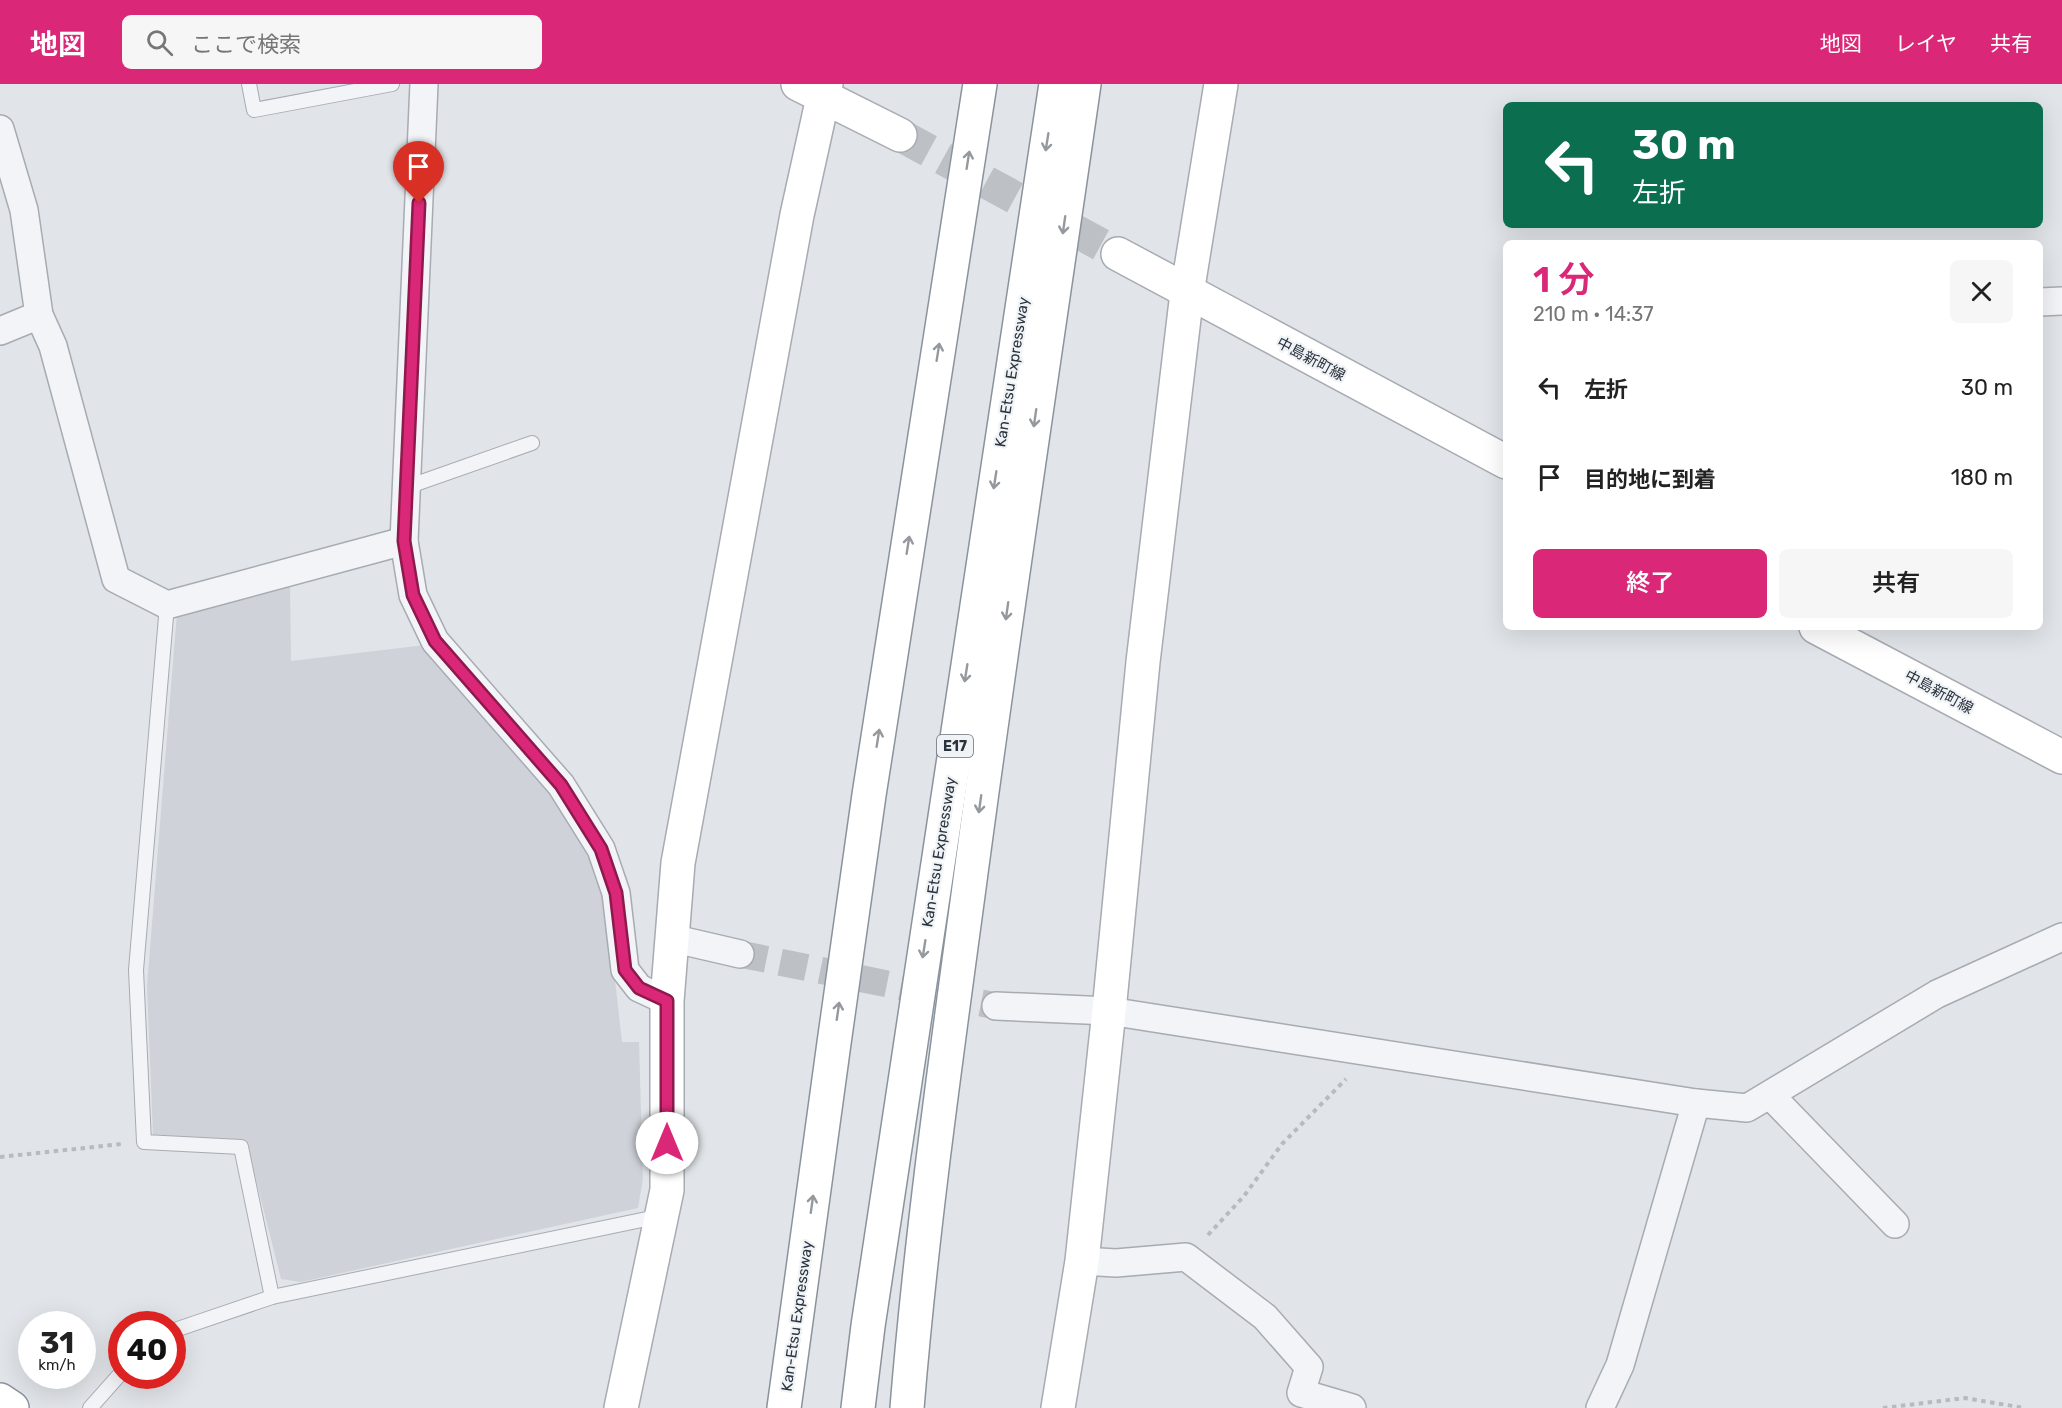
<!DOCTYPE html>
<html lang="ja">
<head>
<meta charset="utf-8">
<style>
	:root { --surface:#fff; --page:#f6f6f6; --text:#222; --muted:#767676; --accent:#db2777 }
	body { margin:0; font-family:Rubik,"Noto Sans JP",sans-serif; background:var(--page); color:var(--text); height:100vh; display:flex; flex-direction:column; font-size:22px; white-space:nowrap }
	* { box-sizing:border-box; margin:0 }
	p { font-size:20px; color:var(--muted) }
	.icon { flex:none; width:33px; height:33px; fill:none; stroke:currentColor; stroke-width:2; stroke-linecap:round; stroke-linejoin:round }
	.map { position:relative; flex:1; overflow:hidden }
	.drawer { position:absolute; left:1503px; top:156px; width:540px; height:390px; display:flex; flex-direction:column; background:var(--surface); border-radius:9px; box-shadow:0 6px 24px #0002 }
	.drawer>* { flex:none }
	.top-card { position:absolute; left:1503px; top:18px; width:540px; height:126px; border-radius:9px; box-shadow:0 6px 24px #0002; background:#0b6e4f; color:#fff; overflow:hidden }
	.speed { position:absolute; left:18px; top:1227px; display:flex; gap:12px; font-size:30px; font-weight:700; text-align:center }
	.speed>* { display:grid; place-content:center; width:78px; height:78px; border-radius:50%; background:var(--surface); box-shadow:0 6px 24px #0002; line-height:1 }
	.speed small { font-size:15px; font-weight:400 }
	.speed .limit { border:9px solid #d22; background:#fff; color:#111 }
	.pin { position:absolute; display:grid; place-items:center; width:51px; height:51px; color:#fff; margin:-62px -26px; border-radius:50% 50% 50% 0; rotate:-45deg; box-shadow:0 0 6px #0007 }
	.pin .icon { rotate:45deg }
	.me { position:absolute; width:66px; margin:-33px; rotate:0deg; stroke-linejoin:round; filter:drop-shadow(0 0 4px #0008) }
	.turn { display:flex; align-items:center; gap:21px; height:126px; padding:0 30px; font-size:27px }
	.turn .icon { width:78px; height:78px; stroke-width:2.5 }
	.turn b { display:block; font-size:42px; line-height:51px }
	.round { display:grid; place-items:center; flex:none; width:63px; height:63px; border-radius:9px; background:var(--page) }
	.summary { display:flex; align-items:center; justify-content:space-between; height:102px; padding:0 30px }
	h1 { font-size:36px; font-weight:600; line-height:45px; color:var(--accent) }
	.cta { display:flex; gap:12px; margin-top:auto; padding:12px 30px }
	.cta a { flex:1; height:69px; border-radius:9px; background:var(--accent); color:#fff; font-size:24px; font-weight:600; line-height:69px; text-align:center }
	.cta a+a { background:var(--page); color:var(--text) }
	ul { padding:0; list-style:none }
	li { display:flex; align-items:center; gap:18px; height:90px; padding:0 30px }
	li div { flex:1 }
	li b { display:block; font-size:22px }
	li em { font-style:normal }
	header { display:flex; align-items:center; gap:36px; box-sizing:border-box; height:84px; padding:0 30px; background:var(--accent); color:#fff }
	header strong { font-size:28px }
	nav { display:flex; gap:33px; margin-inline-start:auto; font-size:21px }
	.search { width:420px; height:54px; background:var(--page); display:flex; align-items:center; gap:15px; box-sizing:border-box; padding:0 21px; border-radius:9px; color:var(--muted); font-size:22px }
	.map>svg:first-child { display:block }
	.built { fill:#cfd3d9 }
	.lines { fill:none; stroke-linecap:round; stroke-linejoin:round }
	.street-tunnel { stroke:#bdc1c6; stroke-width:27; stroke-dasharray:27 14; stroke-linecap:butt }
	.secondary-tunnel { stroke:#bdc1c6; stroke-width:33; stroke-dasharray:33 16; stroke-linecap:butt }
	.lane-casing { stroke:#a7abb2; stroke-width:16 }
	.street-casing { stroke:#a7abb2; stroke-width:30 }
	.secondary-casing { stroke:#a7abb2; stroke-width:36 }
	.highway-casing { stroke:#8a939d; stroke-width:36 }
	.path { stroke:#b7bac0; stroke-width:4; stroke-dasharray:4.5 4.5; stroke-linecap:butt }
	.lane { stroke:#f3f4f7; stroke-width:14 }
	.street { stroke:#f3f4f7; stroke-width:27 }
	.secondary { stroke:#fff; stroke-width:33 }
	.highway { stroke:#fff; stroke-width:33 }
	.oneway { stroke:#95999e }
	.route-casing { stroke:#8e194d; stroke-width:15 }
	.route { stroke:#db2777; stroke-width:10 }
	.labels { text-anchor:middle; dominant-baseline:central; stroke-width:4.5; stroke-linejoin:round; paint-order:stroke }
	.shield { fill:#f0f3f5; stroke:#666d75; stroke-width:1.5 }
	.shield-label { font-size:14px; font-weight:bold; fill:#2b333e }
	.street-label { font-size:15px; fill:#2b333e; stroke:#f0f3f5 }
</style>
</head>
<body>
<header>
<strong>地図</strong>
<div class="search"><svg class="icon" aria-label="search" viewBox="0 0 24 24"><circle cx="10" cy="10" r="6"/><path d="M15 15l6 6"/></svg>ここで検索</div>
<nav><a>地図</a><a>レイヤ</a><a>共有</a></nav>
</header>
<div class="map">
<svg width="2062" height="1324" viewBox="0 0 2062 1324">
	<rect width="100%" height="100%" fill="#e1e4e8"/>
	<path class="built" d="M290,501L291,577L425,561L551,708L588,765L605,807L622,958H639L643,1095L638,1124L301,1198L281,1195L246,1056L153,1052L147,902L177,528Z"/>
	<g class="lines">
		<path class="street-tunnel" d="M740,870L996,922"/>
		<path class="secondary-tunnel" d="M900,51L1118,170"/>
		<defs>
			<g id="lane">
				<path d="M249,0L254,26L392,0"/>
				<path d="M407,403L532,359"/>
				<path d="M167,521L136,886L144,1058L241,1063L272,1213"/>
				<path d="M172,1247L272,1213L661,1132"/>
				<path d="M90,1324L122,1288"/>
			</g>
			<g id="street">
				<path d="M424,0L404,457L413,511L435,557L561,701L601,765L616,809L625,886L639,904L667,917"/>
				<path d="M0,45L24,126L39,231L53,262L116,495L167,521L404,457"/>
				<path d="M2040,218L2062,217"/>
				<path d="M0,247L39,231"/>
				<path d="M671,854L740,870"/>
				<path d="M996,922L1109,927L1696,1019L1747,1024L1937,910L2062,853"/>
				<path d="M1770,1011L1895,1140"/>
				<path d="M1082,1177L1116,1179L1186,1173L1265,1233L1309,1283L1301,1309L1352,1324"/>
				<path d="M1600,1324L1620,1281L1696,1019"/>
			</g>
			<g id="secondary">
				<path d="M798,0L900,51"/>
				<path d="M1118,170L1506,378"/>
				<path d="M1816,543L2062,673"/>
				<path d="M621,1324L667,1106V917L678,779L797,131L826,0"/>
				<path d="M1058,1324L1082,1177L1109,927L1143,578L1187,209L1221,0"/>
			</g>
			<g id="highway">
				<path d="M0,1316L12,1324"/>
				<path d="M784,1324L834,959L869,711L980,0"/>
				<path d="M858,1324L868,1242L1056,0"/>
				<path d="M907,1324C921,1152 945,981 968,811C1004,540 1045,270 1084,0"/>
			</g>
		</defs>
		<use href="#lane" class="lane-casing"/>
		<use href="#street" class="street-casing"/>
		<use href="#secondary" class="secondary-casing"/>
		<use href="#highway" class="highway-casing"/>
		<g class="path">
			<path d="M0,1073L122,1060"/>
			<path d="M1208,1151L1244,1112L1282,1060L1346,995"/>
			<path d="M1883,1324L1965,1314L2025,1324"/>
		</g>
		<use href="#lane" class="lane"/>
		<use href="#street" class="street"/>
		<use href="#secondary" class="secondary"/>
		<use href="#highway" class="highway"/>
	</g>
	<defs><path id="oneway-shaft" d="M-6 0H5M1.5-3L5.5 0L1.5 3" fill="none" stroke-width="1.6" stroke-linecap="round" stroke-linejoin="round" transform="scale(1.5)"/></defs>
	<g class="oneway">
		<use href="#oneway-shaft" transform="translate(1047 58) rotate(99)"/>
		<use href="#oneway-shaft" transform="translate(968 76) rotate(-81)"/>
		<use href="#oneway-shaft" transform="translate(1064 141) rotate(98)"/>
		<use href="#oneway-shaft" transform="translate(938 268) rotate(-81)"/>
		<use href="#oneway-shaft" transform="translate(1035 334) rotate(98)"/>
		<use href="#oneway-shaft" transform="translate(995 396) rotate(99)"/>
		<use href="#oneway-shaft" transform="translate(908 461) rotate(-81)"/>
		<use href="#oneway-shaft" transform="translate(1007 527) rotate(98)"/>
		<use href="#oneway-shaft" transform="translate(966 589) rotate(99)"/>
		<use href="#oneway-shaft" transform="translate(878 654) rotate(-81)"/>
		<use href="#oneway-shaft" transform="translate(980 720) rotate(98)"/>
		<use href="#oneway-shaft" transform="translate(924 865) rotate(99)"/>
		<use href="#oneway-shaft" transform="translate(838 927) rotate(-82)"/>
		<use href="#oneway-shaft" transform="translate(812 1120) rotate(-82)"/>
	</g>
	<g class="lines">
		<defs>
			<path id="route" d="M419,119L404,457L413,511L435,557L561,701L601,765L616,809L625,886L639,904L667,917V1059"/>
		</defs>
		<use href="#route" class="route-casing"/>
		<use href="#route" class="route"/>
	</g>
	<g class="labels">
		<rect class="shield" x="937" y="651" width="36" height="22" rx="4.5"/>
		<g class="shield-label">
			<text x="955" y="662">E17</text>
		</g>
		<g class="street-label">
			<text transform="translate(1311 275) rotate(28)">中島新町線</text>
			<text transform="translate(1012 288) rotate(-81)">Kan-Etsu Expressway</text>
			<text transform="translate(1939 608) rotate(28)">中島新町線</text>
			<text transform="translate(939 768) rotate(-81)">Kan-Etsu Expressway</text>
			<text transform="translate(797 1232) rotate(-82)">Kan-Etsu Expressway</text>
		</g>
	</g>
</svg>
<div class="speed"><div>31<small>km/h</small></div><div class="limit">40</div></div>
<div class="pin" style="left:419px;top:119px;background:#d93025"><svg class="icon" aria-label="arrive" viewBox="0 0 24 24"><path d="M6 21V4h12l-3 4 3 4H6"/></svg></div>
<svg class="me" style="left:667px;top:1059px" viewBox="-20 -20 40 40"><circle r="19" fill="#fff"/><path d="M0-13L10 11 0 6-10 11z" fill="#db2777"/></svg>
<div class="top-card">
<div class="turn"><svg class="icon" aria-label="left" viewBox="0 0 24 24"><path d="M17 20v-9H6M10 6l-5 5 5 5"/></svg><div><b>30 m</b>左折</div></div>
</div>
<section class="drawer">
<div class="summary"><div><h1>1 分</h1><p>210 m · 14:37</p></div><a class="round"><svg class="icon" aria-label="close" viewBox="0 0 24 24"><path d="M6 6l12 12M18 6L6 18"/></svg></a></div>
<ul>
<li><svg class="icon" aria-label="left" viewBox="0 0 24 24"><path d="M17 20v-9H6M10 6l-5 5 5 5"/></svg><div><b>左折</b></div><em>30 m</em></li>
<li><svg class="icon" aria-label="arrive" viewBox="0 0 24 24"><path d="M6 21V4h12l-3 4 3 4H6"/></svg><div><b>目的地に到着</b></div><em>180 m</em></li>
</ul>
<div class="cta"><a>終了</a><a>共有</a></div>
</section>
</div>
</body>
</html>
